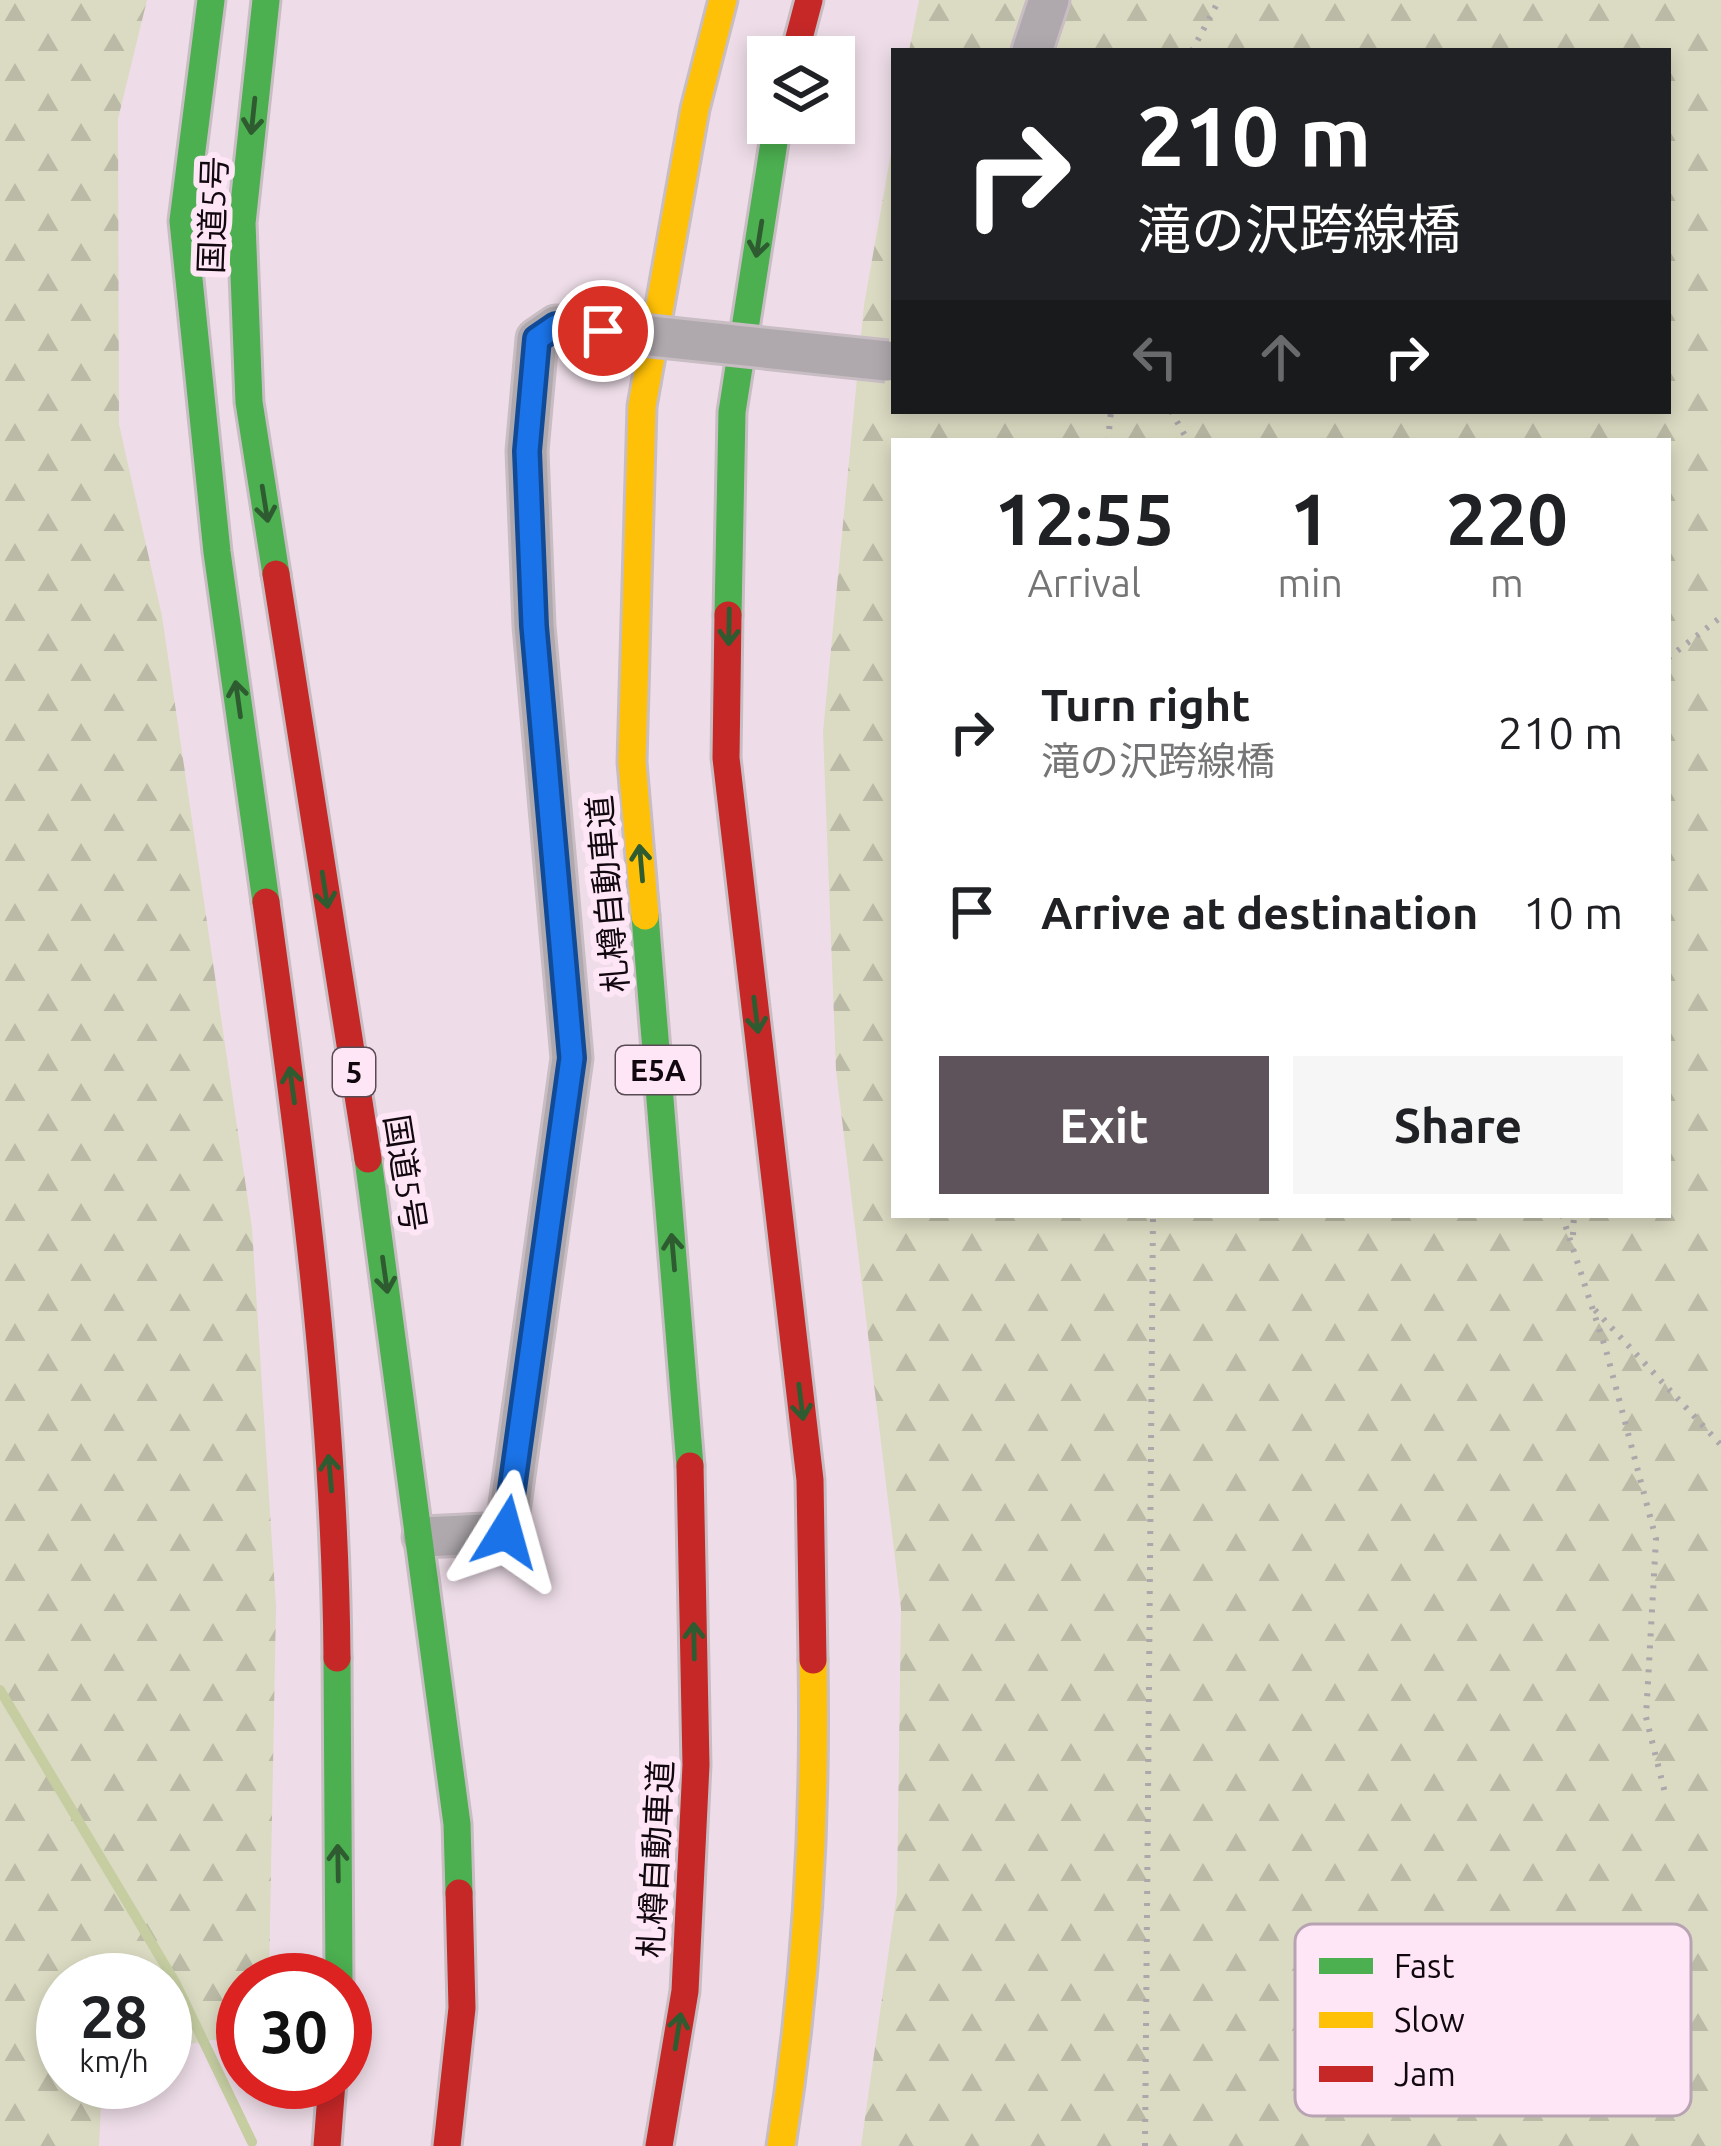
<!DOCTYPE html>
<html lang="en">
<head>
<meta charset="utf-8">
<style>
	:root { --surface:#fff; --page:#f6f6f6; --text:#202124; --muted:#757577; --accent:#5e535b }
	body { margin:0; font-family:Ubuntu,"Noto Sans JP",sans-serif; background:var(--page); color:var(--text); height:100vh; display:flex; flex-direction:column; font-size:45px; white-space:nowrap }
	* { box-sizing:border-box; margin:0 }
	p { font-size:39px; color:var(--muted) }
	.icon { flex:none; width:66px; height:66px; fill:none; stroke:currentColor; stroke-width:2; stroke-linecap:round; stroke-linejoin:round }
	.map { position:relative; flex:1; overflow:hidden }
	.details { position:absolute; left:891px; top:438px; width:780px; height:780px; display:flex; flex-direction:column; background:var(--surface); border-radius:0px; box-shadow:0 6px 18px #0003 }
	.details>* { flex:none }
	.guide { position:absolute; left:891px; top:48px; width:780px; height:366px; border-radius:0px; box-shadow:0 6px 18px #0003; background:#202124; color:#fff; overflow:hidden }
	.controls { position:absolute; left:747px; top:36px; display:grid; gap:24px }
	.controls a { display:grid; place-items:center; width:108px; height:108px; border-radius:0px; background:var(--surface); box-shadow:0 6px 18px #0003; font-size:60px }
	.speed { position:absolute; left:36px; top:1953px; display:flex; gap:24px; font-size:60px; font-weight:700; text-align:center }
	.speed>* { display:grid; place-content:center; width:156px; height:156px; border-radius:50%; background:var(--surface); box-shadow:0 6px 18px #0003; line-height:1 }
	.speed small { font-size:30px; font-weight:400 }
	.speed .limit { border:18px solid #d22; background:#fff; color:#111 }
	.pin { position:absolute; display:grid; place-items:center; width:102px; height:102px; color:#fff; margin:-51px; border:6px solid #fff; border-radius:50%; box-shadow:0 3px 12px #0007 }
	.me { position:absolute; width:132px; margin:-66px; rotate:8deg; stroke-linejoin:round; filter:drop-shadow(0 0 9px #0008) }
	.turn { display:flex; align-items:center; gap:42px; height:252px; padding:0 48px; font-size:54px }
	.turn .icon { width:156px; height:156px; stroke-width:2.5 }
	.turn b { display:block; font-size:84px; line-height:102px }
	.lanes { display:flex; align-items:center; height:114px; padding:0 48px; background:#0003; justify-content:center; gap:60px; direction:ltr }
	.lanes .off { opacity:.35 }
	.eta { display:flex; justify-content:space-evenly; align-items:center; height:204px; text-align:center }
	.eta b { font-size:72px; font-weight:700; line-height:84px }
	.button { display:flex; gap:24px; margin-top:auto; padding:24px 48px }
	.button a { flex:1; height:138px; border-radius:0px; background:var(--accent); color:#fff; font-size:48px; font-weight:700; line-height:138px; text-align:center }
	.button a+a { background:var(--page); color:var(--text) }
	ul { padding:0; list-style:none }
	li { display:flex; align-items:center; gap:36px; height:180px; padding:0 48px }
	li div { flex:1 }
	li b { display:block; font-size:45px }
	li em { font-style:normal }
	.map>svg:first-child { display:block }
	.forest { fill:url(#forest-firs); fill-rule:evenodd }
	.lines { fill:none; stroke-linecap:round; stroke-linejoin:round }
	.stream { stroke:#c5cda1; stroke-width:10 }
	.street-casing { stroke:#c9bdc4; stroke-width:45 }
	.fast-casing { stroke:#c9bdc4; stroke-width:33 }
	.slow-casing { stroke:#c9bdc4; stroke-width:33 }
	.jam-casing { stroke:#c9bdc4; stroke-width:33 }
	.path { stroke:#ada6ab; stroke-width:6; stroke-dasharray:3 9; stroke-linecap:butt }
	.street { stroke:#afa9ad; stroke-width:39 }
	.fast { stroke:#4caf50; stroke-width:27 }
	.slow { stroke:#ffc107; stroke-width:27 }
	.jam { stroke:#c62828; stroke-width:27 }
	.street-bridge-casing { stroke:#c9bdc4; stroke-width:45; stroke-linecap:butt }
	.street-bridge { stroke:#afa9ad; stroke-width:39 }
	.oneway { stroke:#2e5c30 }
	.route-casing { stroke:#114b97; stroke-width:30 }
	.route { stroke:#1a73e8; stroke-width:21 }
	.labels { text-anchor:middle; dominant-baseline:central; stroke-width:12; stroke-linejoin:round; paint-order:stroke }
	.shield { fill:#fee6f6; stroke:#584b54; stroke-width:3 }
	.shield-label { font-size:30px; font-weight:bold; fill:#11080f }
	.street-label { font-size:33px; fill:#11080f; stroke:#fee6f6 }
	.key { fill:#fee6f6; stroke:#b7a3b1; stroke-width:3 }
	.key-label { font-size:33px; fill:#11080f }
</style>
</head>
<body>
<div class="map">
<svg width="1721" height="2146" viewBox="0 0 1721 2146">
	<defs>
		<pattern id="forest-firs" width="22" height="20" patternUnits="userSpaceOnUse" patternTransform="scale(3)"><rect width="22" height="20" fill="#dbdbc3"/><path d="M5 1l3.5 6h-7zM16 11l3.5 6h-7z" fill="#bbbaa6"/></pattern>
	</defs>
	<rect width="100%" height="100%" fill="#eedde8"/>
	<g class="forest">
		<path d="M0,0H147L118,119L119,424L162,616L252,1228L276,1606L269,1980H243V2035L165,2048V1980H63V2082H102L99,2146H0Z"/>
		<path d="M919,0H1721V2146H861L897,1893L901,1608L836,1070L823,732L864,305L894,136V411H1668V51H909ZM894,441H1668V1215H894Z"/>
	</g>
	<g class="lines">
		<path class="stream" d="M0,1690L175,1982L252,2142"/>
		<defs>
			<g id="street">
				<path d="M1032,51L1049,0"/>
				<path d="M423,1537L506,1533L572,1058L534,626L527,451L537,339L556,326"/>
			</g>
			<g id="fast">
				<path d="M211,0L183,221L217,552L266,902"/>
				<path d="M266,0L242,223L249,402L276,574"/>
				<path d="M728,615L732,412L777,123"/>
				<path d="M645,916L690,1466"/>
				<path d="M368,1159L457,1824L459,1893"/>
				<path d="M337,1658L339,1980"/>
			</g>
			<g id="slow">
				<path d="M645,916L632,762L642,406L695,109L723,0"/>
				<path d="M781,2146C807,1984 816,1823 813,1660"/>
			</g>
			<g id="jam">
				<path d="M794,57L809,0"/>
				<path d="M276,574L368,1159"/>
				<path d="M728,615L726,758L810,1480L813,1660"/>
				<path d="M266,902C301,1153 335,1404 337,1658"/>
				<path d="M327,2146L332,2082"/>
				<path d="M447,2146L462,2008L459,1893"/>
				<path d="M659,2146L685,1991L696,1765L690,1466"/>
			</g>
		</defs>
		<use href="#street" class="street-casing"/>
		<use href="#fast" class="fast-casing"/>
		<use href="#slow" class="slow-casing"/>
		<use href="#jam" class="jam-casing"/>
		<g class="path">
			<path d="M1192,51L1219,0"/>
			<path d="M1171,411L1188,441"/>
			<path d="M1108,441L1111,411"/>
			<path d="M1668,658L1721,617"/>
			<path d="M1562,1215L1606,1350L1656,1539L1646,1717L1666,1797"/>
			<path d="M1573,1235L1574,1215"/>
			<path d="M1595,1310L1721,1445"/>
			<path d="M1145,2146L1153,1215"/>
		</g>
		<use href="#street" class="street"/>
		<use href="#fast" class="fast"/>
		<use href="#slow" class="slow"/>
		<use href="#jam" class="jam"/>
		<defs>
			<path id="street-bridge" d="M556,326L887,361"/>
		</defs>
		<use href="#street-bridge" class="street-bridge-casing"/>
		<use href="#street-bridge" class="street-bridge"/>
	</g>
	<defs><path id="oneway-shaft" d="M-6 0H5M1.5-3L5.5 0L1.5 3" fill="none" stroke-width="1.6" stroke-linecap="round" stroke-linejoin="round" transform="scale(3)"/></defs>
	<g class="oneway">
		<use href="#oneway-shaft" transform="translate(253 116) rotate(96)"/>
		<use href="#oneway-shaft" transform="translate(759 239) rotate(99)"/>
		<use href="#oneway-shaft" transform="translate(265 504) rotate(81)"/>
		<use href="#oneway-shaft" transform="translate(729 627) rotate(91)"/>
		<use href="#oneway-shaft" transform="translate(238 699) rotate(-98)"/>
		<use href="#oneway-shaft" transform="translate(641 863) rotate(-95)"/>
		<use href="#oneway-shaft" transform="translate(325 890) rotate(81)"/>
		<use href="#oneway-shaft" transform="translate(756 1015) rotate(83)"/>
		<use href="#oneway-shaft" transform="translate(292 1085) rotate(-98)"/>
		<use href="#oneway-shaft" transform="translate(673 1252) rotate(-95)"/>
		<use href="#oneway-shaft" transform="translate(385 1275) rotate(82)"/>
		<use href="#oneway-shaft" transform="translate(801 1402) rotate(83)"/>
		<use href="#oneway-shaft" transform="translate(330 1473) rotate(-95)"/>
		<use href="#oneway-shaft" transform="translate(694 1641) rotate(-91)"/>
		<use href="#oneway-shaft" transform="translate(338 1863) rotate(-91)"/>
		<use href="#oneway-shaft" transform="translate(678 2031) rotate(-81)"/>
	</g>
	<g class="lines">
		<defs>
			<path id="route" d="M506,1532L572,1058L534,626L527,451L537,339L556,326L603,331"/>
		</defs>
		<use href="#route" class="route-casing"/>
		<use href="#route" class="route"/>
	</g>
	<g class="labels">
		<g class="shield">
			<rect x="616" y="1046" width="84" height="48" rx="9"/>
			<rect x="333" y="1048" width="42" height="48" rx="9"/>
		</g>
		<g class="shield-label">
			<text x="658" y="1070">E5A</text>
			<text x="354" y="1072">5</text>
		</g>
		<g class="street-label">
			<text transform="translate(212 215) rotate(-88)">国道5号</text>
			<text transform="translate(607 894) rotate(-95)">札樽自動車道</text>
			<text transform="translate(406 1173) rotate(81)">国道5号</text>
			<text transform="translate(655 1859) rotate(-87)">札樽自動車道</text>
		</g>
	</g>
	<rect x="1295" y="1924" width="396" height="192" rx="18" class="key"/>
	<rect x="1319" y="1958" width="54" height="16" fill="#4caf50"/>
	<rect x="1319" y="2012" width="54" height="16" fill="#ffc107"/>
	<rect x="1319" y="2066" width="54" height="16" fill="#c62828"/>
	<g class="key-label">
		<text x="1394" y="1978">Fast</text>
		<text x="1394" y="2032">Slow</text>
		<text x="1394" y="2086">Jam</text>
	</g>
</svg>
<div class="controls">
<a><svg class="icon" aria-label="layers" viewBox="0 0 24 24"><path d="M12 4l9 5-9 5-9-5zM3 14l9 5 9-5"/></svg></a>
</div>
<div class="speed"><div>28<small>km/h</small></div><div class="limit">30</div></div>
<div class="pin" style="left:603px;top:331px;background:#d93025"><svg class="icon" aria-label="arrive" viewBox="0 0 24 24"><path d="M6 21V4h12l-3 4 3 4H6"/></svg></div>
<svg class="me" style="left:506px;top:1532px" viewBox="-20 -20 40 40"><path d="M0-17L14 15 0 8-14 15z" fill="#1a73e8" stroke="#fff" stroke-width="4"/></svg>
<div class="guide">
<div class="turn"><svg class="icon" aria-label="right" viewBox="0 0 24 24"><path d="M7 20v-9h11M14 6l5 5-5 5"/></svg><div><b>210 m</b>滝の沢跨線橋</div></div>
<div class="lanes"><svg class="icon off" aria-label="left" viewBox="0 0 24 24"><path d="M17 20v-9H6M10 6l-5 5 5 5"/></svg><svg class="icon off" aria-label="ahead" viewBox="0 0 24 24"><path d="M12 20V5M6 11l6-6 6 6"/></svg><svg class="icon" aria-label="right" viewBox="0 0 24 24"><path d="M7 20v-9h11M14 6l5 5-5 5"/></svg></div>
</div>
<section class="details">
<div class="eta">
<div><b>12:55</b><p>Arrival</p></div>
<div><b>1</b><p>min</p></div>
<div><b>220</b><p>m</p></div>
</div>
<ul>
<li><svg class="icon" aria-label="right" viewBox="0 0 24 24"><path d="M7 20v-9h11M14 6l5 5-5 5"/></svg><div><b>Turn right</b><p>滝の沢跨線橋</p></div><em>210 m</em></li>
<li><svg class="icon" aria-label="arrive" viewBox="0 0 24 24"><path d="M6 21V4h12l-3 4 3 4H6"/></svg><div><b>Arrive at destination</b></div><em>10 m</em></li>
</ul>
<div class="button"><a>Exit</a><a>Share</a></div>
</section>
</div>
</body>
</html>
